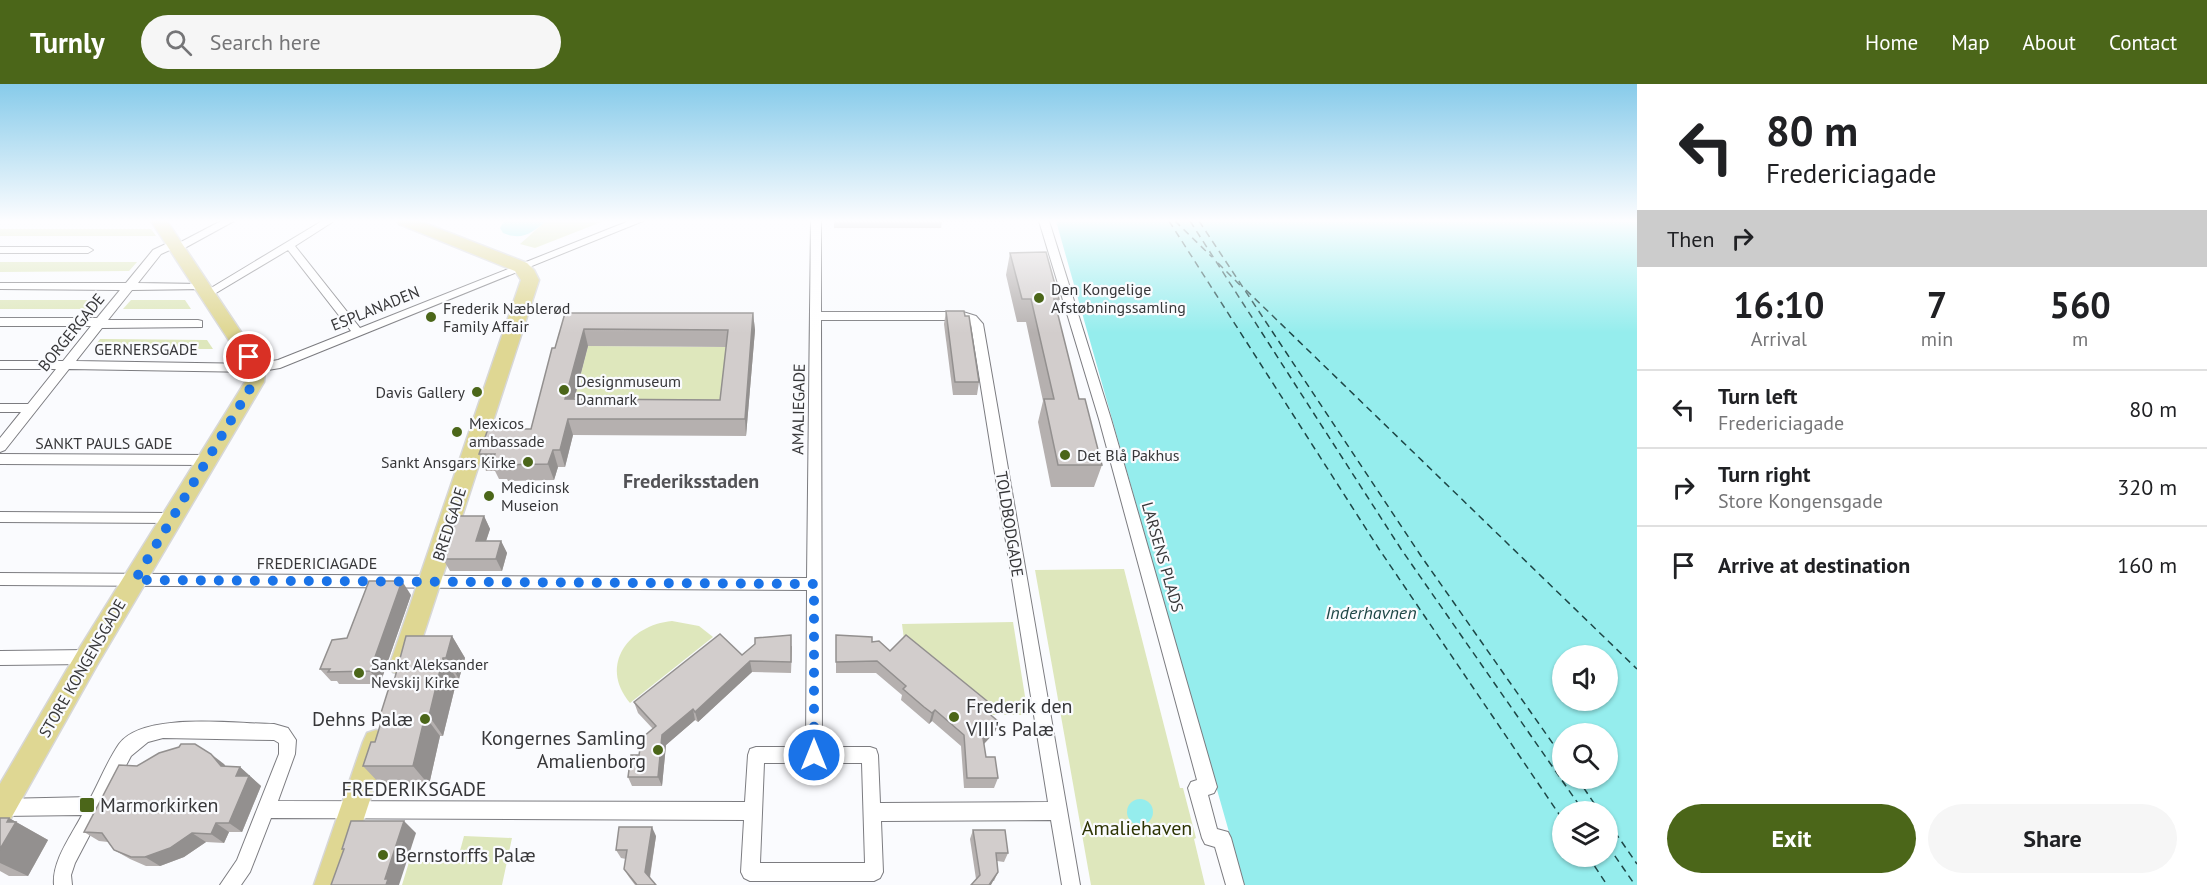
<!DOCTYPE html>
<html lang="en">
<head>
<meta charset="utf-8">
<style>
	:root { --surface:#fff; --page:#f6f6f6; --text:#202124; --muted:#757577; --line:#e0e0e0; --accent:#4b6619 }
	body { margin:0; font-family:"PT Sans",sans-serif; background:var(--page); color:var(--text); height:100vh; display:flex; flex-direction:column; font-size:22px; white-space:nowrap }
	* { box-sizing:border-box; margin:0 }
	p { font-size:20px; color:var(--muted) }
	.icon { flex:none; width:33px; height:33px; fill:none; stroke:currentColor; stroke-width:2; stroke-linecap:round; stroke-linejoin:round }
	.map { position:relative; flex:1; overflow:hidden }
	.details { display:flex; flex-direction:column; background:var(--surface); width:570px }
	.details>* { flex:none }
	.banner { background:#fff; color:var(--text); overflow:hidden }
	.controls { position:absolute; left:1552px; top:561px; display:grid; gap:12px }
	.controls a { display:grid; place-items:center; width:66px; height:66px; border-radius:50%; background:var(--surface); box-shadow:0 2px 4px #0004; font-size:30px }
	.pin { position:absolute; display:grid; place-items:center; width:51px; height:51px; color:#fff; margin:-26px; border:3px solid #fff; border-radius:50%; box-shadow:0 2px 6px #0007 }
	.me { position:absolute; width:66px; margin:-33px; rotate:0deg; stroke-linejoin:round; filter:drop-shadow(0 0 4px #0008) }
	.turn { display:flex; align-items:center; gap:21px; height:126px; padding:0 30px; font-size:27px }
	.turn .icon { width:78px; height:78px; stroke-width:2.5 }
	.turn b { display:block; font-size:42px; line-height:51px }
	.then { display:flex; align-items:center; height:57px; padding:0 30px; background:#0003; gap:12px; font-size:22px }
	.eta { display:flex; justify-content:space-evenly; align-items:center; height:102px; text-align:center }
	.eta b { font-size:36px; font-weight:800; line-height:42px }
	.action { display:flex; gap:12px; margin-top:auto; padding:12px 30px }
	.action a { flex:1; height:69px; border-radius:36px; background:var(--accent); color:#fff; font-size:24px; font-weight:800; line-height:69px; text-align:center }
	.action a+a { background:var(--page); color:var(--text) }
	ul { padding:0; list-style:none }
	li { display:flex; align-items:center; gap:18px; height:78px; padding:0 30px; border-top:2px solid var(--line) }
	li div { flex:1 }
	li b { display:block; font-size:22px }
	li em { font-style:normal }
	header { display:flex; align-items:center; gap:36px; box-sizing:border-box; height:84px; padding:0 30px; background:var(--accent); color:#fff }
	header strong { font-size:28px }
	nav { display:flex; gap:33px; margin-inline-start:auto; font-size:21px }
	.search { width:420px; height:54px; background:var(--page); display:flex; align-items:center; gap:15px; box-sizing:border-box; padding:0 21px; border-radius:33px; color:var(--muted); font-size:22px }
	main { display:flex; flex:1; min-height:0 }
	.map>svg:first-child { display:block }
	.green { fill:#dee7bc }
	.water { fill:#95eded; fill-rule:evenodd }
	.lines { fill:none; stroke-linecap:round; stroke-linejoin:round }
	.ferry { stroke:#1e4747; stroke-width:1.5; stroke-dasharray:7 5; stroke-linecap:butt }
	.street-casing { stroke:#7c7c80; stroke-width:2 }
	.primary-casing { stroke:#d7d7d7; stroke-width:3 }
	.street { fill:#fff; fill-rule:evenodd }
	.primary { fill:#dfd793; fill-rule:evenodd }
	.wall { fill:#b5b0af; fill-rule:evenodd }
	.shaded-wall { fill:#93908f }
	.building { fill:#d2cdcc; stroke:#93908f; stroke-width:1.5; fill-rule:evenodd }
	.route { stroke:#1a73e8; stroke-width:10; stroke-dasharray:0 18 }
	.poi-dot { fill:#4b6619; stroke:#fafbfe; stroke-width:2 }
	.labels { text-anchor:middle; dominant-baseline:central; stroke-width:4.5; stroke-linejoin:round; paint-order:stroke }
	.poi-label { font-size:16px; fill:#373739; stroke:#fafbfe; text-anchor:start }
	.street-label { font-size:16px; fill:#373739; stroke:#fafbfe }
	.water-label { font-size:18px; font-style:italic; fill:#1e4747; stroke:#fafbfe }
	.quarter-label { font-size:20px; font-weight:bold; fill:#525256; stroke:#fafbfe }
	.near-poi-label { font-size:20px; fill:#373739; stroke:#fafbfe; text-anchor:start }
	.near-street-label { font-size:20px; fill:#373739; stroke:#fafbfe }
	.near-park-label { font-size:20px; fill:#2d3403; stroke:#fafbfe }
</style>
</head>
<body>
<header>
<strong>Turnly</strong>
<div class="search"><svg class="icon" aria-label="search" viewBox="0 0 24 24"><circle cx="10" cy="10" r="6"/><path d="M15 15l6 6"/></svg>Search here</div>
<nav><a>Home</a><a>Map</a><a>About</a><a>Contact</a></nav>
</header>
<main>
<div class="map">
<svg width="1637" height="801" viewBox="0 0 1637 801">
	<rect width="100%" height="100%" fill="#fafbfe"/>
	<g class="green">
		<path d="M546,137H604L535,164L520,160Z"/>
		<path d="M0,145H151L156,152H0Z"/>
		<path d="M0,178H137L129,187L0,188Z"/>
		<path d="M0,216H107L99,225H0Z"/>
		<path d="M131,216H185L191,225H123Z"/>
		<path d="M100,255L207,256L213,265H93Z"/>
		<path d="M588,262L730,263L722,333L570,332Z"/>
		<path d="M1124,485L1180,704H1183L1196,754L1194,755L1205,801H1091L1035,486Z"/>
		<path d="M672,537L699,542L713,553L630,619C598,581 629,541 672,537Z"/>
		<path d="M1013,538L1028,631H987L905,563L902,540Z"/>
		<path d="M464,752L512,754L502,801H402L409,778H457Z"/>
	</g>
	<g class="water">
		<path d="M504,137H546C532,149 522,157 503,149L500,144Z"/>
		<path d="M1056,137H1637V801H1244ZM1563,572H1608V616H1563ZM1563,650H1608V694H1563ZM1563,728H1608V772H1563Z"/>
		<circle cx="1140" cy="728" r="13"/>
	</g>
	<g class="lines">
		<g class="ferry">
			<path d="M1169,137L1379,465L1563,736"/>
			<path d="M1175,137L1212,173"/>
			<path d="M1190,137L1401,465L1584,728"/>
			<path d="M1199,137L1421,472L1563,674"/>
			<path d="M1218,179L1240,201"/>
			<path d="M1246,206L1637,585"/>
			<path d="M1577,694L1600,728"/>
			<path d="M1608,738L1637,780"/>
			<path d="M1608,762L1635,801"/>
			<path d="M1588,772L1607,801"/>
		</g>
		<defs>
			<g id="street">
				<path d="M221,137H234L181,166L172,165L161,170L138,199L202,200L206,201V205L132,206L108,236H198L202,237V243L102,244L76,277L256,280L278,276L351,247L288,166L211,212H203L201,210L322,137H334L295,162L360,244L629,137H643L280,284L256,288L69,285L5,366L0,368V354L21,328H0V320H28L56,285H0V277H63L91,242H0V234H97L120,206L0,205V199H126L153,166L170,158L179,159Z"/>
				<path d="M811,137H821V228H963L976,232L983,240L1080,801H1062L1051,736L881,737L883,788L880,794L874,797H750L744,794L741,788L744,736L271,734L250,788L241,801H220L237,776L279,670V659L274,656L163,654L148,658L131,672L75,779L71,791L72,801H54C52,777 71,752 82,731L2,732L0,731V715L91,713C100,696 108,676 119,660C143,627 236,640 274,640L288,644L296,656L295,670L278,717L745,718L748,671L750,665L756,663H806L807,506L0,501V489L807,494ZM821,236H962L971,241L1048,718L880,719L878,671L876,665L870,663H822ZM764,679H862L865,779H760Z"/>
				<path d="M1039,137H1049L1111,335L1217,703L1214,709L1208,711L1217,745L1228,748L1231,754L1244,801H1226L1215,763L1205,760L1202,754L1188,704L1191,698L1197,696L1099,335Z"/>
				<path d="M0,163H88L93,166L88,169H0Z"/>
				<path d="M0,370L207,371L214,376L207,381L0,380Z"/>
				<path d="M0,428L172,429L177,430L179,434L177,438L172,439L0,438Z"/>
				<path d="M88,566L94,568L96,573L94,578L88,580L0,581V567Z"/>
			</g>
			<g id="primary">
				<path d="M151,137H167L265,284L264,298L97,581L10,736L0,740V700L79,565L245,298L247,284Z"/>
				<path d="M397,137H419L527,179L534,186L539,196L414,580L411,588L402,591L393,588L390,580L521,196L515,187L399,140Z"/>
				<path d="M376,646L385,649L389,658L342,801H314L363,658L367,649Z"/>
			</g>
		</defs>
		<use href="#street" class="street-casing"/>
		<use href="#primary" class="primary-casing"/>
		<use href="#street" class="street"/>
		<use href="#primary" class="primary"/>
	</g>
	<g class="wall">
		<path d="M834,137H1006V138H942L941,144H834Z"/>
		<path d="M1010,169L1059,215L1056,226L1079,315L1102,381L1094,403H1051L1038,338L1043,317L1026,238H1017L1006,191Z"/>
		<path d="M946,227L979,298L977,311H953L944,240Z"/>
		<path d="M565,229H753L755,246L746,352L573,351L565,383H558L554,396L508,397L507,395H499L495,387H486L479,370L531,345ZM588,262L726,263L720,316L574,315Z"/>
		<path d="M484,432L490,445L486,457H501L507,469L502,487H450L443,475Z"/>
		<path d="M411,511L380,600H339L337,597H331L320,585L347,554Z"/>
		<path d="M836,551L872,558L992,621L989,630L995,648L984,660L986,673L998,694L994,704H964L961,662L932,637L929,640L901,616L902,611L876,589H836Z"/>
		<path d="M452,552L465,574L459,595H457L443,652H440L429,701H381L363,682L375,658L382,635L380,632L394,597Z"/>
		<path d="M792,562L791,589L752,588L698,638L695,636L666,661L662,702H632L628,693L653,645L638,629L634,618L742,571Z"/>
		<path d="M224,680L225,683H240L261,702L242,748H229L224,759L206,758L184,773L160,782H146L130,775L114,766L108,758L99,757L84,748L137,682Z"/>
		<path d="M0,734H9L48,756L28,792H9L0,787Z"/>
		<path d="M973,746L1008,769L1004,778L997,777L998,788L994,797L976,795L970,755Z"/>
		<path d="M656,752L650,794L656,801H635L629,793L624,785L626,775L621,774L616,766Z"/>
	</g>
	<g class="shaded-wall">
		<path d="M753,229L755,246L746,352L745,335Z"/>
		<path d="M584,245L588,262L570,332L565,315Z"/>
		<path d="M568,335L573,351L565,383L560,366Z"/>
		<path d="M553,366L558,383L554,396L548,380Z"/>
		<path d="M484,432L490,445L482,469L476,457Z"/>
		<path d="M501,457L507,469L502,487L496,475Z"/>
		<path d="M402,497L411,511L380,600L370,587Z"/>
		<path d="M452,552L465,574L459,595L446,574Z"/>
		<path d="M443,574L457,595L443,652L429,632Z"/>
		<path d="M750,577L752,588L698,638L695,628Z"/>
		<path d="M992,621L989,631L986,627Z"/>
		<path d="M693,625L695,636L666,661L662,702L658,693L662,651Z"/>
		<path d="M935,626L932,637L929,640L932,629Z"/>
		<path d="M425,632L440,652L429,701L413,682Z"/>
		<path d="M999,638L995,648L980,664L983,654Z"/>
		<path d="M211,670L224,680L233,692L221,682Z"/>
		<path d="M240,683L261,702L242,748L229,739L236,692Z"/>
		<path d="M9,734L48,756L28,792L0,779V765L7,738Z"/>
		<path d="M404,737L416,749L399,801H386L385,795Z"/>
		<path d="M216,739L229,748L224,759L211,750Z"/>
		<path d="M652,743L656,752L649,797L645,788Z"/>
		<path d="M192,749L206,758L184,773L160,782L145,773Z"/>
		<path d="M998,788L991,801H989Z"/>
	</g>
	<g class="building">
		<path d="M1046,168L1059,215H1054L1079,315H1085L1102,381H1058L1044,315H1054L1031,215H1022L1010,169Z"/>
		<path d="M946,227H964L965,232H969L979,298H955Z"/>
		<path d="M565,229H753L745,335H568L560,366H553L548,380L501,381V378L492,379L495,370H479L488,345H531L552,264H555ZM584,245L728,246L720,316L565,315Z"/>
		<path d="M458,432H484L476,457H501L496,475H443Z"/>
		<path d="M369,497H402L370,587L328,588L330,585H320L332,556L347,554Z"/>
		<path d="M720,550L742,571L755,560V554L791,551V578L750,577L695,628L693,625L662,651L658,693H628L631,671H639L642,654L656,642L634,618Z"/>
		<path d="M836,551L872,553V558L879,557L890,567L906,551L992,621L986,627L999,638L983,654L986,673H995L998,694H967L964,651L935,626L932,629L924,623L903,605L906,602L877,577L836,578Z"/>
		<path d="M406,552H452L446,574H443L429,632H425L413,682H363L371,658H375L383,632H380L391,597H394Z"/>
		<path d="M181,660H195L211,670L221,682L240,683L236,692H249L229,739H216L211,750L192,749L170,764L145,773H131L114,766L102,749L84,748L119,681L137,682L159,669L179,663Z"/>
		<path d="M0,734H9L7,738H16L0,765Z"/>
		<path d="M351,737H404L385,795H388L386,801H331L344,765H342Z"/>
		<path d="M619,743H652L645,788L656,801H637L624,785L627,766H616Z"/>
		<path d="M973,746H1005L1008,769H996L998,788L989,801H971L980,791Z"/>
	</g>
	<linearGradient id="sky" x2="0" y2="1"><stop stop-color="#87cbea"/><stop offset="0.55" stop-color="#fdfdff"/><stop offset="1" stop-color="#fdfdff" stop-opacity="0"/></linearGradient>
	<rect width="1637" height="249" fill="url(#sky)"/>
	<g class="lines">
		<path class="route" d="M249,273L256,284L254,298L135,496L814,500V671"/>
	</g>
	<g class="poi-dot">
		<circle cx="1039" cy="214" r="6"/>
		<circle cx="431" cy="233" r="6"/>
		<circle cx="564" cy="306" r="6"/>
		<circle cx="477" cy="308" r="6"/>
		<circle cx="457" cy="348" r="6"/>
		<circle cx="1065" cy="371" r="6"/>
		<circle cx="528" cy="378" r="6"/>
		<circle cx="489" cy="412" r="6"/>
		<circle cx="359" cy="589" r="6"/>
		<circle cx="954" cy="633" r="6"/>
		<circle cx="425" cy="635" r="6"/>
		<circle cx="658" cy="666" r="6"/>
		<rect x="79" y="713" width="16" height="16" rx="3"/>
		<circle cx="383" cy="771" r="6"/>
	</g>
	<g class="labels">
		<g class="poi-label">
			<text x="1051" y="205">Den Kongelige<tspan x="1051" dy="18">Afstøbningssamling</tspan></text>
			<text x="443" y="224">Frederik Næblerød<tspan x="443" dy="18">Family Affair</tspan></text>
			<text x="576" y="297">Designmuseum<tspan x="576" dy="18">Danmark</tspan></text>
			<text x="465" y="308" text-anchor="end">Davis Gallery</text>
			<text x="469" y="339">Mexicos<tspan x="469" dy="18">ambassade</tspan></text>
			<text x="1077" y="371">Det Blå Pakhus</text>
			<text x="516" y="378" text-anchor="end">Sankt Ansgars Kirke</text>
			<text x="501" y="403">Medicinsk<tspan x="501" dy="18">Museion</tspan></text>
			<text x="371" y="580">Sankt Aleksander<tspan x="371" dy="18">Nevskij Kirke</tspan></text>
		</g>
		<g class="street-label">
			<text transform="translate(375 224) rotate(-22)">ESPLANADEN</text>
			<text transform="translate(71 248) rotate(-51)">BORGERGADE</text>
			<text x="146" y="265">GERNERSGADE</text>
			<text transform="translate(798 325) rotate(-89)">AMALIEGADE</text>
			<text x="104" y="359">SANKT PAULS GADE</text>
			<text transform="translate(449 440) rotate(-72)">BREDGADE</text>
			<text transform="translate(1010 440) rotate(81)">TOLDBODGADE</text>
			<text transform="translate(1163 473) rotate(74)">LARSENS PLADS</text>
			<text x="317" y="479">FREDERICIAGADE</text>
			<text transform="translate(82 584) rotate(-60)">STORE KONGENSGADE</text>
		</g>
		<g class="water-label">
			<text x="1371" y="528">Inderhavnen</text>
		</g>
		<g class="quarter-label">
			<text x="691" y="397">Frederiksstaden</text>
		</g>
		<g class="near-poi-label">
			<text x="966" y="622">Frederik den<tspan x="966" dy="23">VIII's Palæ</tspan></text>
			<text x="413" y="635" text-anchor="end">Dehns Palæ</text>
			<text x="646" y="654" text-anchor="end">Kongernes Samling<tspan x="646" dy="23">Amalienborg</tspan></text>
			<text x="100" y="721">Marmorkirken</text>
			<text x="395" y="771">Bernstorffs Palæ</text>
		</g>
		<g class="near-street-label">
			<text x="414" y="705">FREDERIKSGADE</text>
		</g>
		<g class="near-park-label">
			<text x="1137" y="744">Amaliehaven</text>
		</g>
	</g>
</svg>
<div class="controls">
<a><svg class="icon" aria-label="sound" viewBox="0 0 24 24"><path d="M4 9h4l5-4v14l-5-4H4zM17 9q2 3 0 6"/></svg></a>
<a><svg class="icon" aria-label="search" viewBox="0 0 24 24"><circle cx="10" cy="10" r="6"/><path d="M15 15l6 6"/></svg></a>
<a><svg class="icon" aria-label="layers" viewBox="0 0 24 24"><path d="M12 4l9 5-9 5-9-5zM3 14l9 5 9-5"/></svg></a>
</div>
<div class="pin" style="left:249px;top:273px;background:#d93025"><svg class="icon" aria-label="arrive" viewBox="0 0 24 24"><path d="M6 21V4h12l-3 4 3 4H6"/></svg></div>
<svg class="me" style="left:814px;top:671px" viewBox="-20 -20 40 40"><circle r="17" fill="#1a73e8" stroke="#fff" stroke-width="3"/><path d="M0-11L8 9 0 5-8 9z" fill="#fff"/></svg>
</div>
<section class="details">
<div class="banner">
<div class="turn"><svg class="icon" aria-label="left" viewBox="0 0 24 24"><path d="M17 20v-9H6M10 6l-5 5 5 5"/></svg><div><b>80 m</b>Fredericiagade</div></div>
<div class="then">Then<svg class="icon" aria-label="right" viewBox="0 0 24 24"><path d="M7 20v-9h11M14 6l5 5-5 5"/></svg></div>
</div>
<div class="eta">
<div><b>16:10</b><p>Arrival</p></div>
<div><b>7</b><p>min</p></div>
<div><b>560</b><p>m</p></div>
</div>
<ul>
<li><svg class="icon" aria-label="left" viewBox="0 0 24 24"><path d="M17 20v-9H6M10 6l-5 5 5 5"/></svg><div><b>Turn left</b><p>Fredericiagade</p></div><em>80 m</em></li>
<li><svg class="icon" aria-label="right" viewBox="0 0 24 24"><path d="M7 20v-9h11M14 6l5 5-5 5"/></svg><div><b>Turn right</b><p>Store Kongensgade</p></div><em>320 m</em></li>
<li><svg class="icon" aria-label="arrive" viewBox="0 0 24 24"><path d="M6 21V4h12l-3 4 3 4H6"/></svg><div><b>Arrive at destination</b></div><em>160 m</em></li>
</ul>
<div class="action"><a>Exit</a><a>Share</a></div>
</section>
</main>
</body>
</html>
